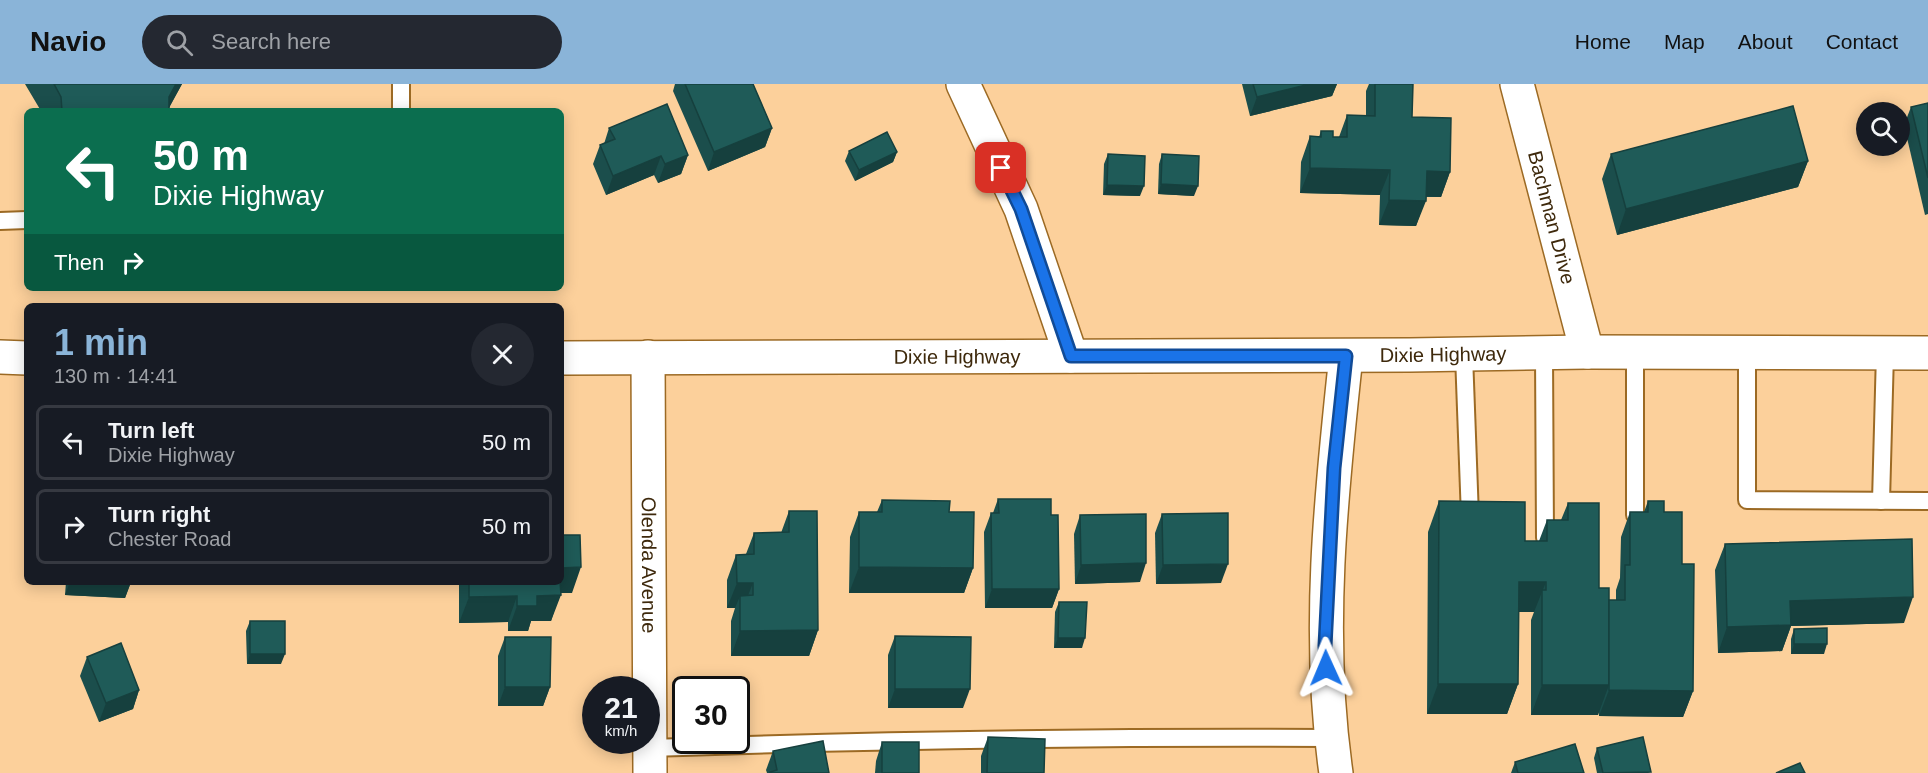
<!DOCTYPE html>
<html lang="en">
<head>
<meta charset="utf-8">
<style>
	:root { --surface:#171b24; --page:#242831; --text:#f1f3f6; --muted:#9ea1a6; --line:#363941; --accent:#8ab4d8 }
	body { margin:0; font-family:Arial,sans-serif; background:var(--page); color:var(--text); height:100vh; display:flex; flex-direction:column; font-size:22px; white-space:nowrap }
	* { box-sizing:border-box; margin:0 }
	p { font-size:20px; color:var(--muted) }
	.icon { flex:none; width:33px; height:33px; fill:none; stroke:currentColor; stroke-width:2; stroke-linecap:round; stroke-linejoin:round }
	.map { position:relative; flex:1; overflow:hidden }
	.sheet { position:absolute; left:24px; top:219px; width:540px; height:282px; display:flex; flex-direction:column; background:var(--surface); border-radius:9px; box-shadow:0 3px 15px #0003 }
	.sheet>* { flex:none }
	.hud { position:absolute; left:24px; top:24px; width:540px; height:183px; border-radius:9px; box-shadow:0 3px 15px #0003; background:#0b6e4f; color:#fff; overflow:hidden }
	.buttons { position:absolute; left:1856px; top:18px; display:grid; gap:12px }
	.buttons a { display:grid; place-items:center; width:54px; height:54px; border-radius:50%; background:var(--surface); box-shadow:0 3px 15px #0003; font-size:30px }
	.speed { position:absolute; left:582px; top:592px; display:flex; gap:12px; font-size:30px; font-weight:700; text-align:center }
	.speed>* { display:grid; place-content:center; width:78px; height:78px; border-radius:50%; background:var(--surface); box-shadow:0 3px 15px #0003; line-height:1 }
	.speed small { font-size:15px; font-weight:400 }
	.speed .limit { border:3px solid #111; border-radius:9px; background:#fff; color:#111 }
	.pin { position:absolute; display:grid; place-items:center; width:51px; height:51px; color:#fff; margin:-26px; border-radius:12px; box-shadow:0 3px 9px #0006 }
	.me { position:absolute; width:66px; margin:-33px; rotate:359deg; stroke-linejoin:round; filter:drop-shadow(0 0 4px #0008) }
	.turn { display:flex; align-items:center; gap:21px; height:126px; padding:0 30px; font-size:27px }
	.turn .icon { width:78px; height:78px; stroke-width:2.5 }
	.turn b { display:block; font-size:42px; line-height:51px }
	.then { display:flex; align-items:center; height:57px; padding:0 30px; background:#0003; gap:12px; font-size:22px }
	.round { display:grid; place-items:center; flex:none; width:63px; height:63px; border-radius:32px; background:var(--page) }
	.summary { display:flex; align-items:center; justify-content:space-between; height:102px; padding:0 30px }
	h1 { font-size:36px; font-weight:600; line-height:45px; color:var(--accent) }
	ul { padding:0; list-style:none }
	li { display:flex; align-items:center; gap:18px; height:75px; margin:0 12px 9px; padding:0 18px; border:3px solid var(--line); border-radius:9px }
	li div { flex:1 }
	li b { display:block; font-size:22px }
	li em { font-style:normal }
	header { display:flex; align-items:center; gap:36px; box-sizing:border-box; height:84px; padding:0 30px; background:var(--accent); color:#111 }
	header strong { font-size:28px }
	nav { display:flex; gap:33px; margin-inline-start:auto; font-size:21px }
	.search { width:420px; height:54px; background:var(--page); display:flex; align-items:center; gap:15px; box-sizing:border-box; padding:0 21px; border-radius:33px; color:var(--muted); font-size:22px }
	.map>svg:first-child { display:block }
	.lines { fill:none; stroke-linecap:round; stroke-linejoin:round }
	.service-casing { stroke:#9c6a24; stroke-width:20 }
	.minor-casing { stroke:#9c6a24; stroke-width:36 }
	.primary-casing { stroke:#9c6a24; stroke-width:36 }
	.service { stroke:#fff; stroke-width:16 }
	.minor { stroke:#fff; stroke-width:33 }
	.primary { stroke:#fff; stroke-width:33 }
	.wall { fill:#1b4e4c }
	.shaded-wall { fill:#16403e }
	.building { fill:#1f5b58; stroke:#16403e; stroke-width:1.5 }
	.route-casing { stroke:#114b97; stroke-width:15 }
	.route { stroke:#1a73e8; stroke-width:10 }
	.labels { text-anchor:middle; dominant-baseline:central; stroke-width:6; stroke-linejoin:round; paint-order:stroke }
	.street-label { font-size:20px; fill:#3e290c; stroke:#f8e2c8 }
</style>
</head>
<body>
<header>
<strong>Navio</strong>
<div class="search"><svg class="icon" aria-label="search" viewBox="0 0 24 24"><circle cx="10" cy="10" r="6"/><path d="M15 15l6 6"/></svg>Search here</div>
<nav><a>Home</a><a>Map</a><a>About</a><a>Contact</a></nav>
</header>
<div class="map">
<svg width="1928" height="689" viewBox="0 0 1928 689">
	<rect width="100%" height="100%" fill="#fcd09b"/>
	<g class="lines">
		<defs>
			<g id="service">
				<path d="M401,0V27"/>
				<path d="M0,137L27,136"/>
				<path d="M1544,269L1545,454"/>
				<path d="M1747,269V416L1928,417"/>
				<path d="M1464,271L1470,433"/>
				<path d="M1881,417L1885,269"/>
				<path d="M1635,431V269"/>
				<path d="M650,664C877,656 1104,653 1331,654"/>
			</g>
			<g id="minor">
				<path d="M963,0L1021,125L1071,272"/>
				<path id="s1" d="M1517,0L1587,268"/>
				<path id="s2" d="M648,273L650,689"/>
				<path d="M1336,689C1316,551 1331,410 1346,272"/>
			</g>
			<g id="primary">
				<path d="M0,273L27,274"/>
				<path id="s3" d="M561,274L1410,271L1587,268L1928,269"/>
			</g>
		</defs>
		<use href="#service" class="service-casing"/>
		<use href="#minor" class="minor-casing"/>
		<use href="#primary" class="primary-casing"/>
		<use href="#service" class="service"/>
		<use href="#minor" class="minor"/>
		<use href="#primary" class="primary"/>
	</g>
	<g class="wall">
		<path d="M25,0H182L169,24V27H41Z"/>
		<path d="M675,0H753L772,44L765,63L708,87L673,7Z"/>
		<path d="M1242,0H1337L1332,12L1250,32Z"/>
		<path d="M1369,0H1413L1412,33L1450,88L1441,113H1426L1416,142L1379,141L1380,111L1300,109L1301,78L1310,52L1319,53L1321,47L1333,53H1339L1347,31L1366,32V7Z"/>
		<path d="M1928,19V130L1925,131L1904,41L1911,23Z"/>
		<path d="M609,44L688,71L681,90L658,99L654,91L606,111L593,80L600,61L604,60Z"/>
		<path d="M849,67L897,68L893,78L855,97L845,77Z"/>
		<path d="M1108,70L1140,112L1103,111L1104,80Z"/>
		<path d="M1162,70L1194,112L1158,110L1159,80Z"/>
		<path d="M1611,70L1808,77L1798,103L1617,151L1602,95Z"/>
		<path d="M998,415L1051,431L1059,505L1052,524H985L984,448L991,429H993Z"/>
		<path d="M882,416L949,428L973,484L964,509H849L850,453L859,428H877Z"/>
		<path d="M1439,417L1525,457H1539L1547,436H1561L1568,419L1599,504L1609,517L1616,516V506L1620,494L1621,453L1630,428H1644L1648,417L1664,428L1682,480L1693,607L1683,633L1599,632V626L1598,631H1531V536L1534,528H1518V600L1507,630H1427L1428,448Z"/>
		<path d="M789,427L818,546L809,572H731V537L735,524H727V496L736,471L746,470L754,449H781Z"/>
		<path d="M1162,430L1221,499L1156,500L1155,449Z"/>
		<path d="M1080,431L1140,498L1075,500L1074,450Z"/>
		<path d="M1725,460L1904,539L1791,542L1782,567L1718,569L1715,486Z"/>
		<path d="M66,498H131L125,514L65,511Z"/>
		<path d="M459,498H561L572,509H560L551,537H531L528,547H508V538L459,539Z"/>
		<path d="M1059,518L1082,564H1054L1055,528Z"/>
		<path d="M250,537L281,580H247L246,547Z"/>
		<path d="M1794,545L1824,570H1791V555Z"/>
		<path d="M895,552L963,624H888V571Z"/>
		<path d="M505,553L550,603L543,622H498V572Z"/>
		<path d="M87,573L139,606L133,625L99,638L80,592Z"/>
		<path d="M988,653L1044,689H981V672Z"/>
		<path d="M882,658L919,689H875L876,677Z"/>
		<path d="M1597,664L1650,689H1597L1594,674Z"/>
		<path d="M773,667L829,689H767L766,686Z"/>
		<path d="M1515,678L1584,689H1511Z"/>
	</g>
	<g class="shaded-wall">
		<path d="M176,0H182L167,27L169,13Z"/>
		<path d="M1310,0H1337L1332,12L1250,32L1257,13Z"/>
		<path d="M772,44L765,63L708,87L714,68Z"/>
		<path d="M897,68L893,78L855,97L859,86Z"/>
		<path d="M688,71L681,90L658,99L665,80Z"/>
		<path d="M661,72L654,91L606,111L613,92Z"/>
		<path d="M1808,77L1798,103L1617,151L1626,125Z"/>
		<path d="M1310,84L1390,86L1380,111L1300,109Z"/>
		<path d="M1427,87L1450,88L1441,113L1417,112Z"/>
		<path d="M1161,100L1198,102L1194,112L1158,110Z"/>
		<path d="M1107,101L1144,102L1140,112L1103,111Z"/>
		<path d="M1389,116L1426,117L1416,142L1379,141Z"/>
		<path d="M1146,479L1140,498L1075,500L1081,481Z"/>
		<path d="M1228,480L1221,499L1156,500L1163,481Z"/>
		<path d="M581,483L572,509H551L555,498H561V484Z"/>
		<path d="M859,483L973,484L964,509H849Z"/>
		<path d="M70,498H131L125,514L65,511Z"/>
		<path d="M1519,498H1546L1534,528H1508Z"/>
		<path d="M737,499H753L743,524L740,512L735,524H727Z"/>
		<path d="M992,505H1059L1052,524H985Z"/>
		<path d="M561,511L551,537H531L528,547H508L517,522L537,512Z"/>
		<path d="M517,512L508,538L459,539L469,513Z"/>
		<path d="M1913,513L1904,539L1791,542L1782,567L1718,569L1727,543L1790,517Z"/>
		<path d="M818,546L809,572H731L740,547Z"/>
		<path d="M1058,554H1085L1082,564H1054Z"/>
		<path d="M1794,560H1827L1824,570H1791Z"/>
		<path d="M250,570H285L281,580H247Z"/>
		<path d="M1438,600H1518L1507,630H1427Z"/>
		<path d="M1542,601H1609L1598,631H1531Z"/>
		<path d="M505,603H550L543,622H498Z"/>
		<path d="M895,605H970L963,624H888Z"/>
		<path d="M139,606L133,625L99,638L106,619Z"/>
		<path d="M1609,606L1693,607L1683,633L1599,632Z"/>
	</g>
	<g class="building">
		<path d="M54,0H176L169,13V27H62L61,13Z"/>
		<path d="M685,0H753L772,44L714,68Z"/>
		<path d="M1253,0H1310L1257,13Z"/>
		<path d="M1375,0H1413L1412,33L1451,34L1450,88L1427,87L1426,117L1389,116L1390,86L1310,84V52L1321,53V47H1333V53H1347V31L1375,32Z"/>
		<path d="M1928,19V94L1911,23Z"/>
		<path d="M667,20L688,71L665,80L661,72L613,92L600,61L615,55L609,44Z"/>
		<path d="M1793,22L1808,77L1626,125L1611,70Z"/>
		<path d="M887,48L897,68L859,86L849,67Z"/>
		<path d="M1108,70L1145,72L1144,102L1107,101Z"/>
		<path d="M1162,70L1199,72L1198,102L1161,100Z"/>
		<path d="M998,415H1051V431H1058L1059,505H992L991,429H999Z"/>
		<path d="M882,416L950,417L949,428H974L973,484L859,483V428H882Z"/>
		<path d="M1439,417L1525,418V457H1547V436H1568V419H1599V504H1609V601H1542V506H1546V498H1519L1518,600H1438Z"/>
		<path d="M1648,417H1664V428H1682V480H1694L1693,607L1609,606V516H1625V481H1630V428H1648Z"/>
		<path d="M789,427H817L818,546L740,547V512L753,511V499H737L736,471L754,470V449L789,448Z"/>
		<path d="M1228,429V480L1163,481L1162,430Z"/>
		<path d="M1146,430V479L1081,481L1080,431Z"/>
		<path d="M561,451H580L581,483L561,484Z"/>
		<path d="M1912,455L1913,513L1790,517L1791,541L1727,543L1725,460Z"/>
		<path d="M469,498H560L561,511L537,512V522H517V512L469,513Z"/>
		<path d="M1059,518H1087L1085,554H1058Z"/>
		<rect x="250" y="537" width="35" height="33"/>
		<path d="M1827,544V560H1794V545Z"/>
		<path d="M895,552L971,553L970,605H895Z"/>
		<path d="M505,553H551L550,603H505Z"/>
		<path d="M121,559L139,606L106,619L87,573Z"/>
		<path d="M988,653L1045,655L1044,689H987Z"/>
		<path d="M1643,653L1651,688L1603,689L1597,664Z"/>
		<path d="M823,657L829,689H770V688L777,686L773,667Z"/>
		<rect x="882" y="658" width="37" height="31"/>
		<path d="M1575,660L1584,689H1518L1515,678Z"/>
		<path d="M1800,679L1805,689H1776Z"/>
	</g>
	<g class="lines">
		<defs>
			<path id="route" d="M1001,84L1021,125L1071,272H1346L1334,384L1325,562L1326,584"/>
		</defs>
		<use href="#route" class="route-casing"/>
		<use href="#route" class="route"/>
	</g>
	<g class="labels">
		<g class="street-label">
			<text stroke="none"><textPath href="#s1" startOffset="138">Bachman Drive</textPath></text>
			<text stroke="none"><textPath href="#s3" startOffset="882">Dixie Highway</textPath></text>
			<text stroke="none"><textPath href="#s3" startOffset="396">Dixie Highway</textPath></text>
			<text stroke="none"><textPath href="#s2" startOffset="208">Olenda Avenue</textPath></text>
		</g>
	</g>
</svg>
<div class="buttons">
<a><svg class="icon" aria-label="search" viewBox="0 0 24 24"><circle cx="10" cy="10" r="6"/><path d="M15 15l6 6"/></svg></a>
</div>
<div class="speed"><div>21<small>km/h</small></div><div class="limit">30</div></div>
<div class="pin" style="left:1001px;top:84px;background:#d93025"><svg class="icon" aria-label="arrive" viewBox="0 0 24 24"><path d="M6 21V4h12l-3 4 3 4H6"/></svg></div>
<svg class="me" style="left:1326px;top:584px" viewBox="-20 -20 40 40"><path d="M0-17L14 15 0 8-14 15z" fill="#1a73e8" stroke="#fff" stroke-width="4"/></svg>
<div class="hud">
<div class="turn"><svg class="icon" aria-label="left" viewBox="0 0 24 24"><path d="M17 20v-9H6M10 6l-5 5 5 5"/></svg><div><b>50 m</b>Dixie Highway</div></div>
<div class="then">Then<svg class="icon" aria-label="right" viewBox="0 0 24 24"><path d="M7 20v-9h11M14 6l5 5-5 5"/></svg></div>
</div>
<section class="sheet">
<div class="summary"><div><h1>1 min</h1><p>130 m · 14:41</p></div><a class="round"><svg class="icon" aria-label="close" viewBox="0 0 24 24"><path d="M6 6l12 12M18 6L6 18"/></svg></a></div>
<ul>
<li><svg class="icon" aria-label="left" viewBox="0 0 24 24"><path d="M17 20v-9H6M10 6l-5 5 5 5"/></svg><div><b>Turn left</b><p>Dixie Highway</p></div><em>50 m</em></li>
<li><svg class="icon" aria-label="right" viewBox="0 0 24 24"><path d="M7 20v-9h11M14 6l5 5-5 5"/></svg><div><b>Turn right</b><p>Chester Road</p></div><em>50 m</em></li>
</ul>
</section>
</div>
</body>
</html>
